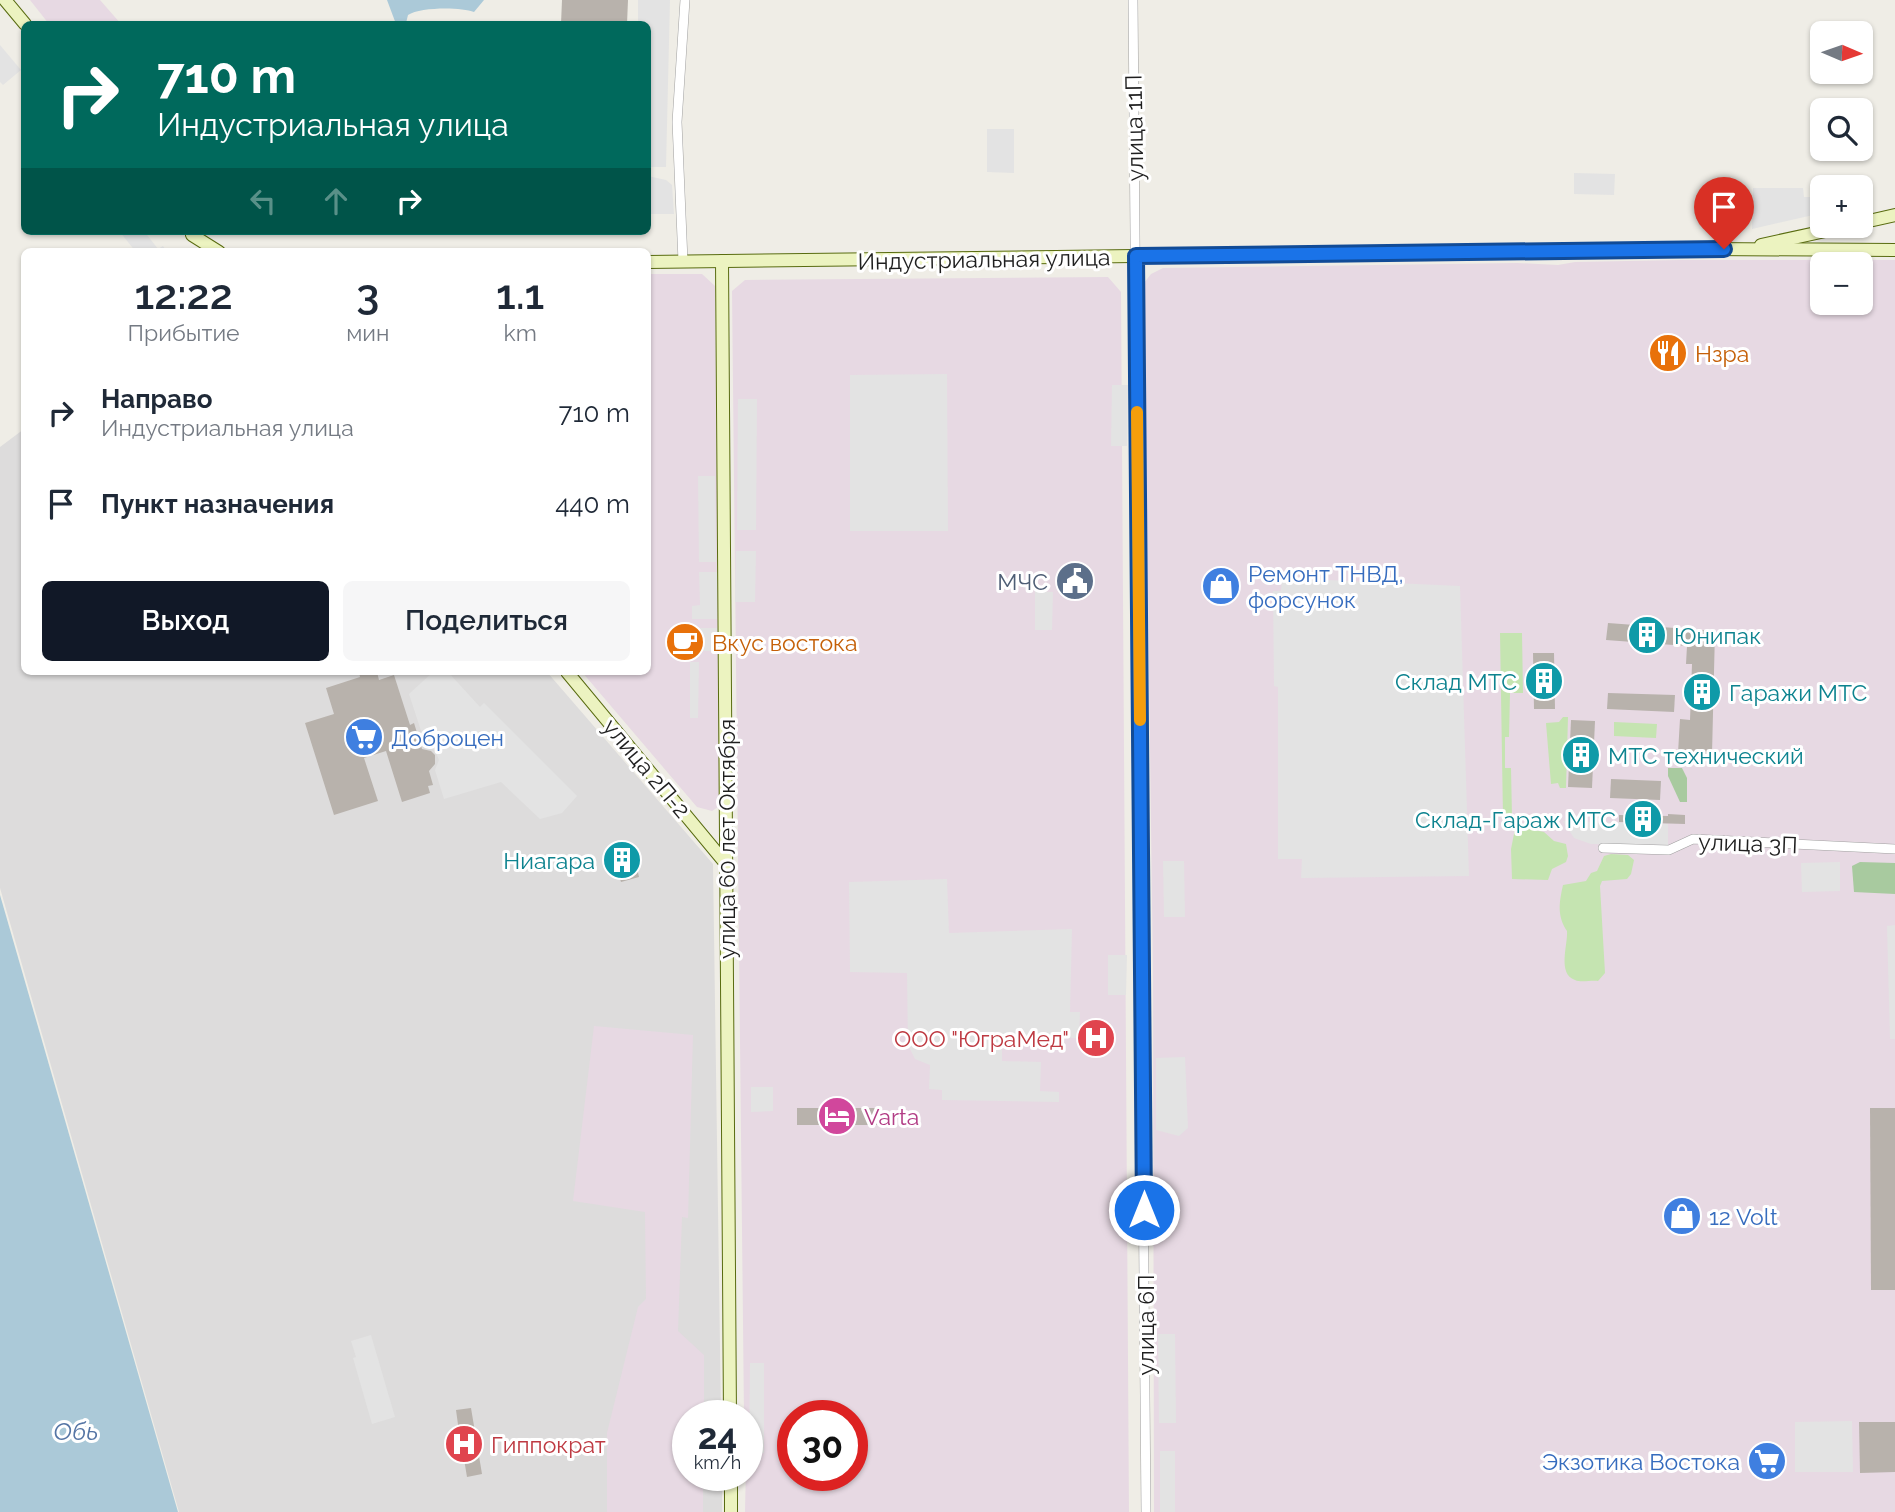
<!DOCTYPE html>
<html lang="ru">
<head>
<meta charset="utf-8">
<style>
	:root { --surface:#fff; --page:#f6f6f7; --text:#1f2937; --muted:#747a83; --accent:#111827 }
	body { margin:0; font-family:Raleway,sans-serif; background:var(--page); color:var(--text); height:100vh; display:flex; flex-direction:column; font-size:26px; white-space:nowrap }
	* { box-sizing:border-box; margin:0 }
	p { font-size:23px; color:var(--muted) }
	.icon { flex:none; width:38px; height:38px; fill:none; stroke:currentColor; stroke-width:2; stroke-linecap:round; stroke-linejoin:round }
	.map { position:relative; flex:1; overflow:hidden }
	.drawer { position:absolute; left:21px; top:248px; width:630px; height:427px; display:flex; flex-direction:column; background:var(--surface); border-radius:10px; box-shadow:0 2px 5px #0004 }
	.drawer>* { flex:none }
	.hud { position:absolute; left:21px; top:21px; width:630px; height:214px; border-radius:10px; box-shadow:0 2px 5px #0004; background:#00695c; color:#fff; overflow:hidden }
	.needle { width:46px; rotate:92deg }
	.controls { position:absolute; left:1810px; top:21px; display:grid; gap:14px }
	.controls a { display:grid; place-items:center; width:63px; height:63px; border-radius:10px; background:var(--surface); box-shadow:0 2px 5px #0004; font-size:35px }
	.speed { position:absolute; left:672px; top:1400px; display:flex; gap:14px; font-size:35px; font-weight:700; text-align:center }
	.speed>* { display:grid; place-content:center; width:91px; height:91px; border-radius:50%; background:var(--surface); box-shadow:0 2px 5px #0004; line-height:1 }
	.speed small { font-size:18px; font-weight:400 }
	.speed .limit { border:10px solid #d22; background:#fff; color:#111 }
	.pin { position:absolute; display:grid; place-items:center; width:60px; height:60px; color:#fff; margin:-72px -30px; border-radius:50% 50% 50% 0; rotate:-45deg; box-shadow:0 0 7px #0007 }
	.pin .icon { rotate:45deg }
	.me { position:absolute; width:77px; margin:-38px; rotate:0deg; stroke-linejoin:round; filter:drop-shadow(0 0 5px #0008) }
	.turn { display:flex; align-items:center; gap:24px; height:147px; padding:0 21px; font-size:32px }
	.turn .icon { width:91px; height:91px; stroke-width:2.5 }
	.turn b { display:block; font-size:49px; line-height:60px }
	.lanes { display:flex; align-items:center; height:66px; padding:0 21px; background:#0003; justify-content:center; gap:35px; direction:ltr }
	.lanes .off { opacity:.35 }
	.eta { display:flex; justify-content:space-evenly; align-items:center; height:119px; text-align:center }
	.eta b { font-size:42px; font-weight:600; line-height:49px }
	.primary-button { display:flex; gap:14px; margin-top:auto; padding:14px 21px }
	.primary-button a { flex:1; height:80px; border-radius:10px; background:var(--accent); color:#fff; font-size:28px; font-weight:600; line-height:80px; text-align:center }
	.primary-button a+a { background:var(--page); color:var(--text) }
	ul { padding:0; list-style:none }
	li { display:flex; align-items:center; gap:21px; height:91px; padding:0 21px }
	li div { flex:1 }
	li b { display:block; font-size:26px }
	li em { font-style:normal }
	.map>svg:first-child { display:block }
	.residential { fill:#dddcdc }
	.industrial { fill:#e7d9e3; fill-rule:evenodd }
	.grass { fill:#c5e4b1 }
	.forest { fill:#a8ca9f }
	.parking { fill:#e3e3e3 }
	.water { fill:#abc9d8 }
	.building { fill:#b8b2ac }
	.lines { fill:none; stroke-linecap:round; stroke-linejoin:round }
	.minor-casing { stroke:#a0a0a0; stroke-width:10 }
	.secondary-casing { stroke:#596c10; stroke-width:14 }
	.minor { stroke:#fff; stroke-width:9 }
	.secondary { stroke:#ecf3c0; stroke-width:12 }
	.route-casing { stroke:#114b97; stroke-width:18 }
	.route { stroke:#1a73e8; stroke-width:12 }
	.slow { stroke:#f59e0b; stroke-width:12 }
	.labels { text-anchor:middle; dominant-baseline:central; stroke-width:6; stroke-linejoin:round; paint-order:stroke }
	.street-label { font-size:23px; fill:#1f1f1f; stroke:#fff }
	.food-label { font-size:23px; fill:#c56008; stroke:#fff; text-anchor:start }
	.shop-label { font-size:23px; fill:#366cbe; stroke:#fff; text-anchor:start }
	.service-label { font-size:23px; fill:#4e5e75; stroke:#fff; text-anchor:end }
	.culture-label { font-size:23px; fill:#0d838f; stroke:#fff; text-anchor:start }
	.health-label { font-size:23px; fill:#be3a42; stroke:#fff; text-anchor:end }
	.hotel-label { font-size:23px; fill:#b23c85; stroke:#fff; text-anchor:start }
	.water-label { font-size:24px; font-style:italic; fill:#5575a5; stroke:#fff }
</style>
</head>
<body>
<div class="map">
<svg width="1895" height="1512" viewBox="0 0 1895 1512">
	<rect width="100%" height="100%" fill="#efede6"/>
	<path class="residential" d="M24,429V672H547L713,864L721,1416H688V1475H722V1512H179L0,888V447Z"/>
	<g class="industrial">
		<path d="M30,0H100L121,24H49Z"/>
		<path d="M1679,260H1895V1512H1154L1153,979L1144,283L1151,274L1163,268L1517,263L1558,265L1575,262ZM1822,264H1860V303H1822Z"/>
		<path d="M648,274H702L715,286L720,798L718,807L712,811L697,807L582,672H648Z"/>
		<path d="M1108,277L1121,292L1129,1512H745L747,1416H744L732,291L745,280ZM793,1416H852V1475H793Z"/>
		<path d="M594,1026L693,1035L688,1218L682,1217L678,1331L704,1355V1416H688V1475H703V1512H607V1433L638,1307L646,1299L645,1212L573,1201Z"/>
	</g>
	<g class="grass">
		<path d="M1500,633H1522L1523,693H1510L1509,737H1505V768H1511L1512,817H1503Z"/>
		<path d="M1563,717H1568L1566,788H1560L1558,783L1551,784L1546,723L1559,722Z"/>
		<path d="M1614,722L1657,724L1656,738L1614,736Z"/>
		<path d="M1520,827L1544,832L1554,841L1566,844L1568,856L1566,862L1552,869L1548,880L1512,879L1511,849L1515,829Z"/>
		<path d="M1611,854L1628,855L1634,860L1631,874L1627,879L1602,881L1600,886L1605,973L1598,981C1591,980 1581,983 1575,980C1557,974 1568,945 1567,931C1557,916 1559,903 1563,885L1586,881L1591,873L1597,871L1604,856Z"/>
	</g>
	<g class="forest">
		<path d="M1668,768H1682L1687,778V802H1680L1668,776Z"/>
		<path d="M1860,862L1895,863V894L1854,892L1852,866Z"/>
	</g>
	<g class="parking">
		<path d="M638,0H670L666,167H648V24H638Z"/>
		<path d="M0,45L21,70L3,85L0,82Z"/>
		<path d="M987,129H1014V173L987,172Z"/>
		<path d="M1574,173L1615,174L1614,195L1574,194Z"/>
		<path d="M648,176L666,180L672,185L674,214H648Z"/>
		<path d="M1753,188H1803L1804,197H1819L1822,213L1752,229Z"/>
		<path d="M122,231H144L158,249L163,246L167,252H136L120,232Z"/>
		<path d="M947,374L948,531H850V375Z"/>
		<path d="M1112,385H1128L1127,446H1111Z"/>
		<path d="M738,399H757L756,530H737Z"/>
		<path d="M698,476H715L716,562H699Z"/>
		<path d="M736,551H756L755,602H735Z"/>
		<path d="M699,572H717V619H692V606L700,605Z"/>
		<path d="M1282,578L1460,586L1469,876L1301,878L1302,859H1278V687L1274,686L1273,591H1281Z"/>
		<path d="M1035,591L1053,592L1052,630H1035Z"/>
		<rect x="693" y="628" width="24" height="23"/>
		<path d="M690,662H699L698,718H690Z"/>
		<path d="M433,672H448L480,707L484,703L577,796L562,813L540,819L501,782L444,799L435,770L439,760L435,750L426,746L409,694Z"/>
		<path d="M1563,821L1668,824V845L1591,844L1574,838Z"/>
		<path d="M1163,861H1184L1185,917H1164Z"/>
		<path d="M1840,862V891L1802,892L1801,863Z"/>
		<path d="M947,879L949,933L1072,929L1070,1012H1080L1079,1038L1002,1037V1061L1041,1062L1040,1091L1059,1092V1102L942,1100V1090L929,1089L930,1065L915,1059L908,1045L907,973L850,972L849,882Z"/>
		<path d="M1895,925V1039H1890L1887,926Z"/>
		<path d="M1108,955H1127L1126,995H1108Z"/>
		<path d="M1185,1057L1188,1128L1179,1136L1156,1130V1058Z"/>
		<path d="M751,1087H773V1111L751,1112Z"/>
		<path d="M1158,1334H1175L1176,1423H1159Z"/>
		<path d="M371,1335L395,1417L372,1424L353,1358L356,1357L351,1341Z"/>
		<path d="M750,1363H764V1453H749Z"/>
		<path d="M1852,1421L1853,1472H1795V1422Z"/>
		<rect x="1160" y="1451" width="15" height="61"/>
	</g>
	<g class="water">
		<path d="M387,0H484L474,12C461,7 420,7 408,15L406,23L396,24Z"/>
		<path d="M417,231H574L555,234L417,235Z"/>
		<path d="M0,895L178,1512H0Z"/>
	</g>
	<g class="building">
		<path d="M562,0H628L627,24H561Z"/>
		<path d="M1608,623L1715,631L1712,754L1678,753L1680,719L1690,720L1692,664H1686L1687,646L1606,640Z"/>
		<path d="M1533,653H1554L1555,709H1534Z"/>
		<path d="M359,672H377L379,680L394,675L410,725L414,723L422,749L431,751L435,755V764L429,771L433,785L428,786L430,793L402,802L386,751L364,758L378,801L334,815L305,723L334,714L326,688L360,677Z"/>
		<path d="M1608,693L1675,695L1674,712L1607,709Z"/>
		<path d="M1571,720L1595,721L1592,788L1568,787Z"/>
		<path d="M1611,779L1661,781L1660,800L1610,798Z"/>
		<path d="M1668,814L1685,815V824L1619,822V815L1668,816Z"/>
		<path d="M621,849L637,868L639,877L621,882L612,851Z"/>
		<rect x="797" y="1108" width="81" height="17"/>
		<path d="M1870,1108H1895V1290H1871Z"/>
		<path d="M471,1408L482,1474L467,1477L462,1447L452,1449L451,1441L460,1439L456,1410Z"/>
		<path d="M1859,1422H1895V1472L1860,1473Z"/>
	</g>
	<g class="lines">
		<defs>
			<g id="minor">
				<path d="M1133,0L1146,1512"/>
				<path d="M683,261L677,122L685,0"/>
				<path d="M1603,848L1669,850L1693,839L1895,849"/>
			</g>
			<g id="secondary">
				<path d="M5,0L25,24"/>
				<path d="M1860,223L1895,215"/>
				<path d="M192,235L219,252"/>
				<path d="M1761,245L1848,226"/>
				<path d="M722,261L730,1416"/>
				<path d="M648,262L1708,249L1895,250"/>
				<path d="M567,672L727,865"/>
				<path d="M731,1475V1512"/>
			</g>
		</defs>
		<use href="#minor" class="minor-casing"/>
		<use href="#secondary" class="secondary-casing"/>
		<use href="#minor" class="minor"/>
		<use href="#secondary" class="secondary"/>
	</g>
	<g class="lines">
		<defs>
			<path id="route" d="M1144,1210L1136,256L1724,249"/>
		</defs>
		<use href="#route" class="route-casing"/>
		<use href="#route" class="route"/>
		<path class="slow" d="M1137,412L1140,720"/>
	</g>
	<defs>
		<symbol id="restaurant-disc" viewBox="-11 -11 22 22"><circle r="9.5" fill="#e8710a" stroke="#fff"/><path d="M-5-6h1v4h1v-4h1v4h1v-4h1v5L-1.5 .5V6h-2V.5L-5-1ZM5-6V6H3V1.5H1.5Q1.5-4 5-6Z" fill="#fff"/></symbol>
		<symbol id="civic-disc" viewBox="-11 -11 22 22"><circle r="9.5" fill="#5c6f8a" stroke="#fff"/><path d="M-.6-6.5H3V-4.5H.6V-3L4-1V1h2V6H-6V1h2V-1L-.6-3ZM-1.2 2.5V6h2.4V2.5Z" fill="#fff"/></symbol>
		<symbol id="shop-disc" viewBox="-11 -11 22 22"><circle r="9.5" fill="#3f7fe0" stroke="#fff"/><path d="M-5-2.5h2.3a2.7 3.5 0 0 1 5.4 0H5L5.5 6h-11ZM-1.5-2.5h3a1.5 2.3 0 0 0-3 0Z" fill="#fff"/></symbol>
		<symbol id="building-disc" viewBox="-11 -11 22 22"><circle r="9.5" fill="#0f9aa8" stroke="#fff"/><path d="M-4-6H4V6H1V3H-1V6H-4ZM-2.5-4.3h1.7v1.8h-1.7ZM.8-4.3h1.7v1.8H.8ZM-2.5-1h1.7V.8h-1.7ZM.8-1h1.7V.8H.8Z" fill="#fff"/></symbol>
		<symbol id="cafe-disc" viewBox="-11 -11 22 22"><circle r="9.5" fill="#e8710a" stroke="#fff"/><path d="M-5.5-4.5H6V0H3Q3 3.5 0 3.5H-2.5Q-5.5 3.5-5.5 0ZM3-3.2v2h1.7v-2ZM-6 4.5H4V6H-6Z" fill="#fff"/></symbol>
		<symbol id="supermarket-disc" viewBox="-11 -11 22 22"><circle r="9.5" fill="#3f7fe0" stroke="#fff"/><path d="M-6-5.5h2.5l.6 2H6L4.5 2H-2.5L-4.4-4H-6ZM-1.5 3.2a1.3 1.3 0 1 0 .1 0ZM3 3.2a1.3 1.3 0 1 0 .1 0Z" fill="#fff"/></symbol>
		<symbol id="hospital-disc" viewBox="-11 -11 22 22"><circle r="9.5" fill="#e0444e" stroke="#fff"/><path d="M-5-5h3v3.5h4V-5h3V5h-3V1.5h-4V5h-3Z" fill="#fff"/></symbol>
		<symbol id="hotel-disc" viewBox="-11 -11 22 22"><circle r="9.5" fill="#d1479c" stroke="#fff"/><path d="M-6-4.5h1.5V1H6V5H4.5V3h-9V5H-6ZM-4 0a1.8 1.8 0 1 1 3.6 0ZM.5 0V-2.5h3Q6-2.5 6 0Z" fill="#fff"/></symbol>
	</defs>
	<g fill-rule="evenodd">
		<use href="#restaurant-disc" x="1646" y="331" width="44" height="44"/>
		<use href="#civic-disc" x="1053" y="559" width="44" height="44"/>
		<use href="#shop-disc" x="1199" y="564" width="44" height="44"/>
		<use href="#building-disc" x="1625" y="613" width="44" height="44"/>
		<use href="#cafe-disc" x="663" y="620" width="44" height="44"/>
		<use href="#building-disc" x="1522" y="659" width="44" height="44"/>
		<use href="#building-disc" x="1680" y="670" width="44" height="44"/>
		<use href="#supermarket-disc" x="342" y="715" width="44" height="44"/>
		<use href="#building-disc" x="1559" y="733" width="44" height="44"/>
		<use href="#building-disc" x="1621" y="797" width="44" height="44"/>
		<use href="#building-disc" x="600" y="838" width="44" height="44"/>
		<use href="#hospital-disc" x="1074" y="1016" width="44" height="44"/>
		<use href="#hotel-disc" x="815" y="1094" width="44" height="44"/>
		<use href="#shop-disc" x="1660" y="1194" width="44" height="44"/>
		<use href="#hospital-disc" x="442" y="1422" width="44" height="44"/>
		<use href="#supermarket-disc" x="1745" y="1439" width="44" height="44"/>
	</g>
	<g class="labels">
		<g class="street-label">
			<text transform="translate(1134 128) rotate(-91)">улица 11П</text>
			<text transform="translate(984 259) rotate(-1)">Индустриальная улица</text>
			<text transform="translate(647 768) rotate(50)">улица 2П-2</text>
			<text transform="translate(726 839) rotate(-90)">улица 60 лет Октября</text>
			<text transform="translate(1748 843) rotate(2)">улица 3П</text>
			<text transform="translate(1145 1325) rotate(-90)">улица 6П</text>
		</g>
		<g class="food-label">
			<text x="1695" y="353">Нзра</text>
			<text x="712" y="642">Вкус востока</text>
		</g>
		<g class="shop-label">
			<text x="1248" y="573">Ремонт ТНВД,<tspan x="1248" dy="26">форсунок</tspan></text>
			<text x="391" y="737">Доброцен</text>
			<text x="1709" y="1216">12 Volt</text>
			<text x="1740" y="1461" text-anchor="end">Экзотика Востока</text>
		</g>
		<g class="service-label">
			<text x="1048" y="581">МЧС</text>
		</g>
		<g class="culture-label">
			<text x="1674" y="635">Юнипак</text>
			<text x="1517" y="681" text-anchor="end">Склад МТС</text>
			<text x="1729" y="692">Гаражи МТС</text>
			<text x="1608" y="755">МТС технический</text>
			<text x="1616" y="819" text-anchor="end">Склад-Гараж МТС</text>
			<text x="595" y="860" text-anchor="end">Ниагара</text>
		</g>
		<g class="health-label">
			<text x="1069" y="1038">ООО "ЮграМед"</text>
			<text x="491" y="1444" text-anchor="start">Гиппократ</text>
		</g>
		<g class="hotel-label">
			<text x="864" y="1116">Varta</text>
		</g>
		<g class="water-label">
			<text x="76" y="1431">Обь</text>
		</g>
	</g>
</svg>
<div class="controls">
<a><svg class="needle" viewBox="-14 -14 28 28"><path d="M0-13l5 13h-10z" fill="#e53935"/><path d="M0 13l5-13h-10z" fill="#747a83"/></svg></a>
<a><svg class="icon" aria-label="search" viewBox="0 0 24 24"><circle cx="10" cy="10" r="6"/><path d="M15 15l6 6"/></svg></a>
<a>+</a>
<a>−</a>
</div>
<div class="speed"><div>24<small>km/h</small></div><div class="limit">30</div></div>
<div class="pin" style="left:1724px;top:249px;background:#d93025"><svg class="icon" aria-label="arrive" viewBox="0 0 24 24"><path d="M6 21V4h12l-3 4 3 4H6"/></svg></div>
<svg class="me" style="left:1144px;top:1210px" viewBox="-20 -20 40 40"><circle r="17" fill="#1a73e8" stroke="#fff" stroke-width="3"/><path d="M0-11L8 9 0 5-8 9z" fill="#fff"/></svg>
<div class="hud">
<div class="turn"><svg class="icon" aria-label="right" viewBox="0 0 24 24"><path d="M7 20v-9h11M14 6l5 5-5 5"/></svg><div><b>710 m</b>Индустриальная улица</div></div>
<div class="lanes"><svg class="icon off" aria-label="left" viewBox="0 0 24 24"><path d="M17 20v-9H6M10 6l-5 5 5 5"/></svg><svg class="icon off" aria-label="ahead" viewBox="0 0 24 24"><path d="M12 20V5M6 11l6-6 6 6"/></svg><svg class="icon" aria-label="right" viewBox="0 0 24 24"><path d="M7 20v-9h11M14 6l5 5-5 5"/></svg></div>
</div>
<section class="drawer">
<div class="eta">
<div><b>12:22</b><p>Прибытие</p></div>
<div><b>3</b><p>мин</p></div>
<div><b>1.1</b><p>km</p></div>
</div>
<ul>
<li><svg class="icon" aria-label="right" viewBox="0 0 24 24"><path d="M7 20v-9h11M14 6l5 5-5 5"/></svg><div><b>Направо</b><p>Индустриальная улица</p></div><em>710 m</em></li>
<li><svg class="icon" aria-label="arrive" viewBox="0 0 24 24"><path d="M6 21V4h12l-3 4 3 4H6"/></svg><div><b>Пункт назначения</b></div><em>440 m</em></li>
</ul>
<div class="primary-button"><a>Выход</a><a>Поделиться</a></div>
</section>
</div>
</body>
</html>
